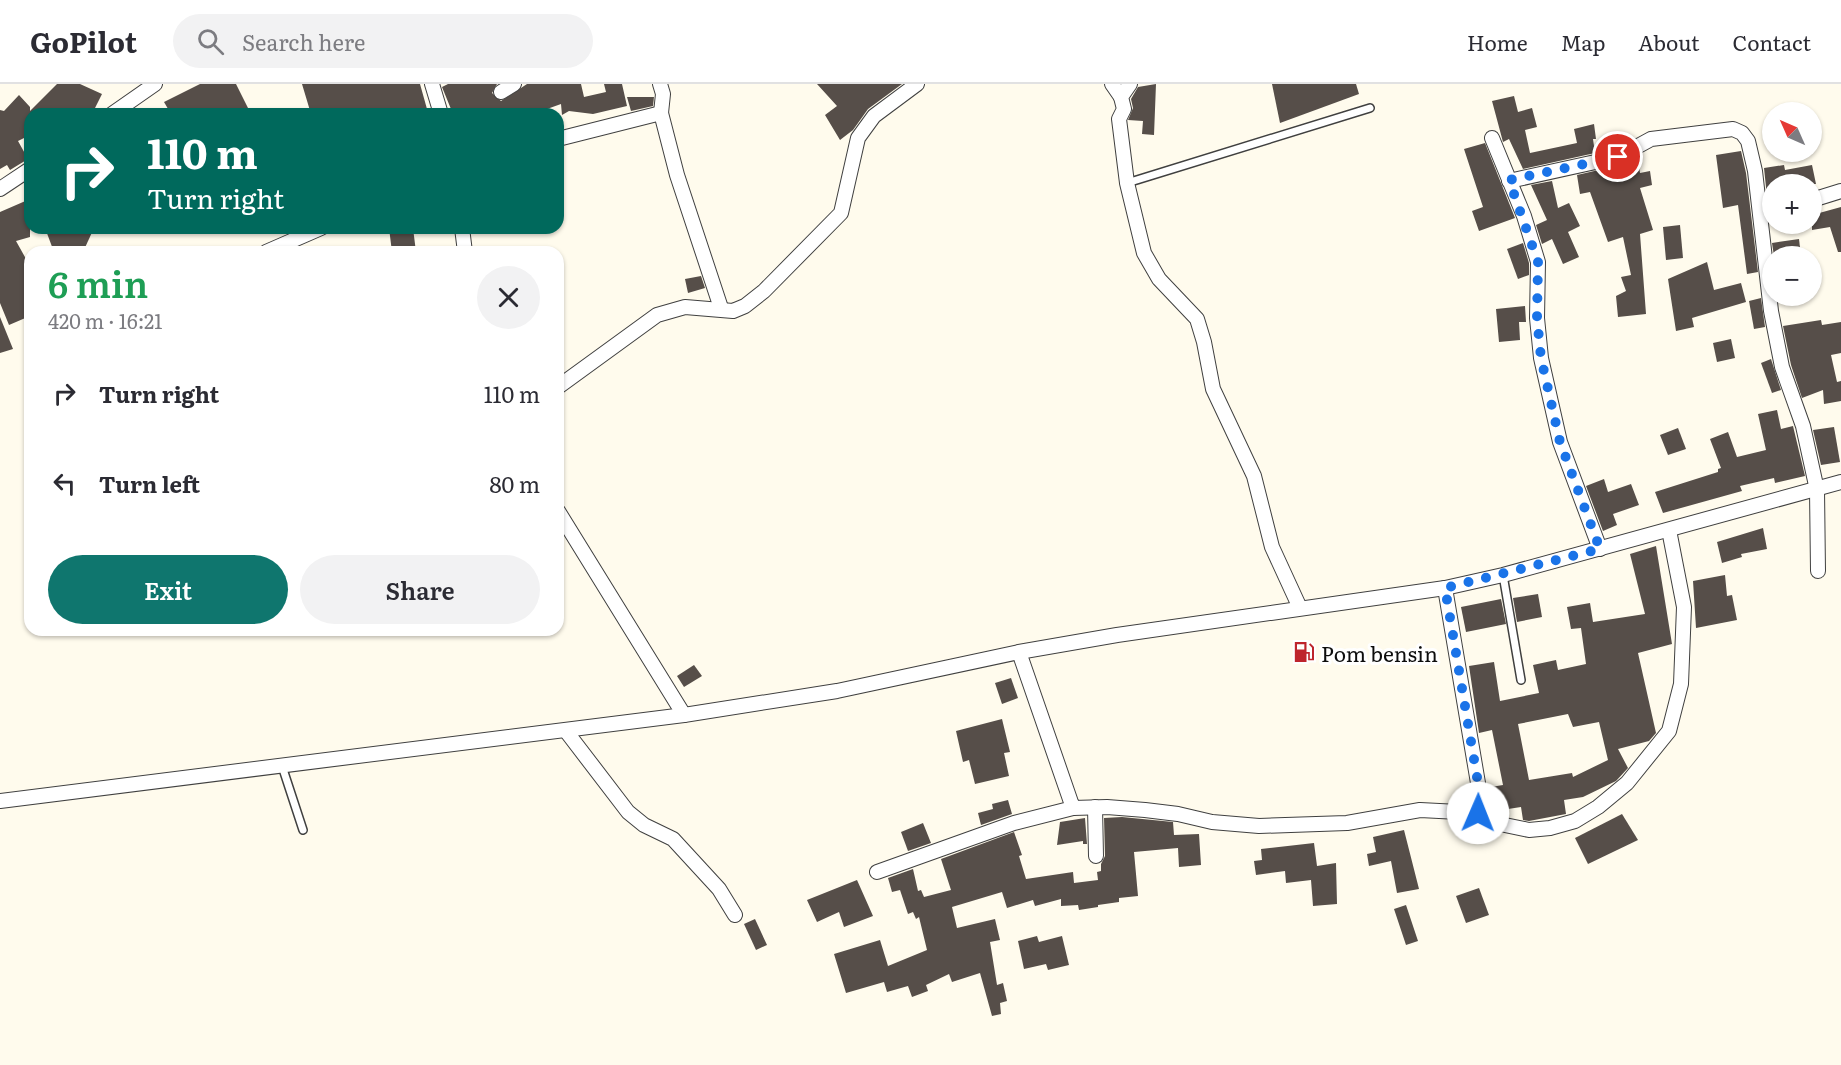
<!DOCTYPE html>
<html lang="en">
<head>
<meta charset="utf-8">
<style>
	:root { --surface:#fff; --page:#f2f2f3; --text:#2b2b33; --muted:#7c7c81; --line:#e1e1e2; --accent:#0f766e }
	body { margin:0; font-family:Literata,serif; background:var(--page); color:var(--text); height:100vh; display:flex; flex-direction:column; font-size:22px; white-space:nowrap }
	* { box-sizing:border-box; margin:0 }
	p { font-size:20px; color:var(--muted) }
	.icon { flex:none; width:33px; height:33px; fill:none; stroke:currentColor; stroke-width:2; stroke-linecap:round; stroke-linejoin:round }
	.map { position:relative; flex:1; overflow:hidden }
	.drawer { position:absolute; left:24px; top:162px; width:540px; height:390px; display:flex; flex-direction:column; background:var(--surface); border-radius:18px; box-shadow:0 2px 4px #0004 }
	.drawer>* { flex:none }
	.top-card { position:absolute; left:24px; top:24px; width:540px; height:126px; border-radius:18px; box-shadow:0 2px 4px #0004; background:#00695c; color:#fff; overflow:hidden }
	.needle { width:39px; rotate:315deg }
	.fabs { position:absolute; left:1762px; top:18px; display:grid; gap:12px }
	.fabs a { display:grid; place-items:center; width:60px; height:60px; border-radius:50%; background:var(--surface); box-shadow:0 2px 4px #0004; font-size:30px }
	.pin { position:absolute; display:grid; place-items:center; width:51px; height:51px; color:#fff; margin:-26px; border:3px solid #fff; border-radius:50%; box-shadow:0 2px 6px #0007 }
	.me { position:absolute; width:66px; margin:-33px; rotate:1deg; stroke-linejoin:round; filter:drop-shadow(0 0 4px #0008) }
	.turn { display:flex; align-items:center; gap:21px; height:126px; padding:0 24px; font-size:27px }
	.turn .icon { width:78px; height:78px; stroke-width:2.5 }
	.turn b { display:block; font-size:42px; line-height:51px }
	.round { display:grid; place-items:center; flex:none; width:63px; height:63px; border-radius:32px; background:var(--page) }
	.summary { display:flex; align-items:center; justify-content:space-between; height:102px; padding:0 24px }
	h1 { font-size:36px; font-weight:600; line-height:45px; color:#1e9e55 }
	.action { display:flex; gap:12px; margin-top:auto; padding:12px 24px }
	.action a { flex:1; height:69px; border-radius:36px; background:var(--accent); color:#fff; font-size:24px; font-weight:600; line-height:69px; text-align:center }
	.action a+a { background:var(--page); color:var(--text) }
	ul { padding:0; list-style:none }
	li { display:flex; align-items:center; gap:18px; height:90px; padding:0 24px }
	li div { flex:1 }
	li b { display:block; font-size:22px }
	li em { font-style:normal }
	header { display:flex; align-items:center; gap:36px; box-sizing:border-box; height:84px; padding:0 30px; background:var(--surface); border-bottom:2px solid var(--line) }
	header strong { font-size:28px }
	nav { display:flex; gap:33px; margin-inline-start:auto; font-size:21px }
	.search { width:420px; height:54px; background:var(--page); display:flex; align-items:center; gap:15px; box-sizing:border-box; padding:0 21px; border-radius:33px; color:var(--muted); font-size:22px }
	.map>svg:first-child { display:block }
	.building { fill:#564e49; fill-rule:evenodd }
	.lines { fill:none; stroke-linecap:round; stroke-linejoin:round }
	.service-casing { stroke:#404040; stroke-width:10 }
	.minor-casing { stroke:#404040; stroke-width:16 }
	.service { stroke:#fff; stroke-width:7 }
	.minor { stroke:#fff; stroke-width:14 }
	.route { stroke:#1a73e8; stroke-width:10; stroke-dasharray:0 18 }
	.labels { text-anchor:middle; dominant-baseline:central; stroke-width:6; stroke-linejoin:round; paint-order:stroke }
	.poi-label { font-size:21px; fill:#0d0d0d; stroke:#fff; text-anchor:start }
</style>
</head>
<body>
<header>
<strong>GoPilot</strong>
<div class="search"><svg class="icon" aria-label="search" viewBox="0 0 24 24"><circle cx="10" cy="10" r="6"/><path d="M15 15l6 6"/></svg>Search here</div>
<nav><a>Home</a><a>Map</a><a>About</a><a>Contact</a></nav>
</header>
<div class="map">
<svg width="1841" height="981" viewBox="0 0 1841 981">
	<rect width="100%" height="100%" fill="#fffbed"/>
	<g class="building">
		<path d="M57,0H80L102,10L92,30H30V51L18,57L28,75L10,86L7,81L0,85V26L4,27L19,11L30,23V27Z"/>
		<path d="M200,0H236L251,30H171L164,18Z"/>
		<path d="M302,0H420L427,25L412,30H365L364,25L355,30H311Z"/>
		<path d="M448,0H497L492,9L501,17L527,0H581L584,13L606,8L604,0H622L627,22L593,30L569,27L562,31L561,20L533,30H453L442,3Z"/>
		<path d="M817,0H902L868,25L853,46L840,56L825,31L837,22Z"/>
		<path d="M1156,0L1154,51L1142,50L1143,37L1128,36L1133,24L1131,15L1138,3Z"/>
		<path d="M1272,0H1356L1359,10L1280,39Z"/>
		<path d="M1514,12L1518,28L1532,24L1537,43L1525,46L1530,69L1577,59L1574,45L1594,40L1596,55H1593L1595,69L1523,85L1509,55L1503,58L1492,17Z"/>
		<path d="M627,13H654L653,22L631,27Z"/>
		<path d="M1485,59L1515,134L1479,147L1472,127L1483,123L1464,65Z"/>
		<path d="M1741,67L1746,89L1758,188L1747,190L1738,121L1723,124L1716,71Z"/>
		<path d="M1638,77L1640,89L1650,87L1652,101L1640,104L1653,146L1640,150L1646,230L1618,233L1616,212L1626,207L1621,193L1631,191L1623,153L1608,158L1590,108L1580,110L1577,91Z"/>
		<path d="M1784,81L1785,86L1812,81L1816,100H1773V121L1768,122L1764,84Z"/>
		<path d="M1552,97L1558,124L1569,119L1580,142L1568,148L1579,173L1563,180L1552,155L1542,160L1536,141L1547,136L1531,101Z"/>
		<path d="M30,115V153L16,157L30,182V232L9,241L0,219V128Z"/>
		<path d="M1841,123V168H1838L1830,143L1812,146V131Z"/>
		<path d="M1680,141L1683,174L1666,176L1663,143Z"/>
		<path d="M45,144H94L83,168H54Z"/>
		<path d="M389,144H413L416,168H392Z"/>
		<path d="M1799,155L1801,172H1774L1772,159Z"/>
		<path d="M1523,159L1529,179V191L1518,195L1507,165Z"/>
		<path d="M1707,178L1714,206L1741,199L1746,218L1692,234L1694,243L1676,247L1668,195Z"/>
		<path d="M701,192L705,204L688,209L685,195Z"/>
		<path d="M1761,214L1765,243L1754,245L1749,217Z"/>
		<path d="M1525,222L1526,238H1519L1520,256L1499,258L1496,225Z"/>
		<path d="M0,233L13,265L0,269Z"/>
		<path d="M1821,236L1822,241L1841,238V269L1831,271L1837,298L1841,297V317L1824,320L1823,306L1802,314L1791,281L1783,242Z"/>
		<path d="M1731,255L1735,274L1717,278L1713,259Z"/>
		<path d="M1771,275L1781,306L1772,309L1761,279Z"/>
		<path d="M1777,326L1781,345L1793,342L1805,392L1775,399L1774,394L1740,402L1742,407L1663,429L1655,408L1718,388V385L1721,384L1710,355L1728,348L1737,373L1766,366L1758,330Z"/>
		<path d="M1834,343L1840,378L1821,381L1813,346Z"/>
		<path d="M1678,344L1686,365L1668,371L1660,351Z"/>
		<path d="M1604,395L1608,408L1631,400L1639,421L1613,430L1617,441L1603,447L1586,402Z"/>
		<path d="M1763,444L1767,465L1741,470L1742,473L1722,479L1717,458Z"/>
		<path d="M1656,462L1672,560L1638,569L1656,649L1649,657L1618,665L1628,684L1616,697L1583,713L1564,716L1566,730L1529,737L1523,736L1521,723L1495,727L1491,703L1503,701L1492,646L1479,649L1469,582L1494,578L1500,617L1539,609L1533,581L1556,576L1558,586L1586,580L1581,544L1571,545L1567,523L1590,519L1593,538L1645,530L1630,470ZM1568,630L1573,643L1599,638L1608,676L1573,693L1572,689L1529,696L1518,640Z"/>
		<path d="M1725,491L1727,512L1732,511L1737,536L1696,544L1693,497Z"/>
		<path d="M1538,510L1542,533L1517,538L1513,514Z"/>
		<path d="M1501,515L1506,540L1466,548L1461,523Z"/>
		<path d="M694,581L702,592L684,603L677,592Z"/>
		<path d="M1011,594L1018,614L1002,620L995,599Z"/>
		<path d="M1002,635L1010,668L1004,669L1009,692L975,700L969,676L963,678L956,647Z"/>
		<path d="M1008,716L1012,730L981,741L978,729L993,725L992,720Z"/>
		<path d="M1622,730L1638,756L1588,780L1575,754Z"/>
		<path d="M1122,733L1173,738L1174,751L1199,750L1201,781L1179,783L1178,764L1134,768L1138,812L1119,814V818L1098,821V823L1079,826L1078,821L1061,822V815L1035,822L1033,816L1007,824L1002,808L952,823L957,844L995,835L1000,856L990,858L997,901L1003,899L1007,917L1000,919L1001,930L992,932L980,889L952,898L949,890L926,901L928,907L912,913L908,902L887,908L884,898L846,909L834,870L880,856L888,882L927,866L919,833L916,835L913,828L908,830L900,806L892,808L888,794L913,785L918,807L921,806L924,813L951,806L941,775L1014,748L1022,771L1019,772L1026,795L1073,788L1074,799L1098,796L1097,788L1101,787V780L1105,772L1104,734Z"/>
		<path d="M1085,734L1087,760H1083V757L1057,761L1060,738Z"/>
		<path d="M923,739L931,759L908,767L901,748Z"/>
		<path d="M1404,746L1419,805L1397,809L1391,777L1369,782L1367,770L1376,768L1373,753Z"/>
		<path d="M1314,759L1317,782L1336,779L1337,820L1313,822L1311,796L1286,799L1285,787L1256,791L1254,777L1262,776L1261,765Z"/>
		<path d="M857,796L873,832L844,843L839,828L817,838L807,816Z"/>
		<path d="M1479,804L1489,831L1466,839L1456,812Z"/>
		<path d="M1406,821L1418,857L1406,861L1394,825Z"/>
		<path d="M755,835L767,861L756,866L744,840Z"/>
		<path d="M1037,852L1039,858L1062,852L1069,881L1048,886L1046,880L1024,885L1018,857Z"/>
	</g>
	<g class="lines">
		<defs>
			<g id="service">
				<path d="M1127,99L1370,24"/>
				<path d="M1503,491L1521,596"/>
				<path d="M282,682L303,746"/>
			</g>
			<g id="minor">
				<path d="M432,0L441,30"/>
				<path d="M660,0L663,10L661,29"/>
				<path d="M1112,0L1121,13"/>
				<path d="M1130,0L1121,13L1124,25L1119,35L1127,99L1144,169L1159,195L1197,235L1204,258L1213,305L1254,392L1272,463L1300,524"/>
				<path d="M501,8L514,0"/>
				<path d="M112,30L155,0"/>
				<path d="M1492,54L1524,132L1538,178L1537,234L1541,274L1560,358L1600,465"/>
				<path d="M558,55L661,29L677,91L721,224"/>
				<path d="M1509,97L1618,73L1651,55L1733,45L1742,49L1748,57L1755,87L1771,227L1782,283L1803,342L1817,406L1818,487"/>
				<path d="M0,105L30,85"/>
				<path d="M1812,116L1841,107"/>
				<path d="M462,144L465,168"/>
				<path d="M266,168L321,144"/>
				<path d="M558,303L657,231L685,223L733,227L745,222L764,207L841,129L858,54L874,32L917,0"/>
				<path d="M558,427L684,631"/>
				<path d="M1445,504L1478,699V729"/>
				<path d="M1019,568L1073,724L1107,723L1145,726L1178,730L1212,738L1259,742L1347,739L1420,726L1478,729L1500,740L1529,746L1550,744L1575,737L1598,723L1627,699L1669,647L1681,600L1684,523L1669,446"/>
				<path d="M566,647L628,728L644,741L673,755L719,805L735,831"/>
				<path d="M0,717L684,631L837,607L1019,568L1117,551L1445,504L1503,491L1841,398"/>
				<path d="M1095,723L1096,772"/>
				<path d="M877,788L1014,739L1073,724"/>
			</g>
		</defs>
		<use href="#service" class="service-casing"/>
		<use href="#minor" class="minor-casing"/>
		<use href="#service" class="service"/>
		<use href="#minor" class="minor"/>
	</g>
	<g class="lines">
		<path class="route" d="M1478,729V699L1445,504L1600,465L1560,358L1541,274L1537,234L1538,178L1509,96L1618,73"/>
	</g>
	<defs>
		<symbol id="fuel-bare" viewBox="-9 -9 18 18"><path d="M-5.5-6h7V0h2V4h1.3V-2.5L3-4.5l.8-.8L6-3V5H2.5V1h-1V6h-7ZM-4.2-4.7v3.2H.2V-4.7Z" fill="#be242c" stroke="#fff" stroke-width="2.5" paint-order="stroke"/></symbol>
	</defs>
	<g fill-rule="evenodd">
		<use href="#fuel-bare" x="1289" y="553" width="30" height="30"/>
	</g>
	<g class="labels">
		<g class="poi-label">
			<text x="1321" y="568">Pom bensin</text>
		</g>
	</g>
</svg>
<div class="fabs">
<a><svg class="needle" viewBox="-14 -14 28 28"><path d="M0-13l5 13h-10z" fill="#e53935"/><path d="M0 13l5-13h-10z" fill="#7c7c81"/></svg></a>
<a>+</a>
<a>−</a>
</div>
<div class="pin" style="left:1618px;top:73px;background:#d93025"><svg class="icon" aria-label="arrive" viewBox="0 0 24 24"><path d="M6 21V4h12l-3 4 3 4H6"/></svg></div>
<svg class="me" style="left:1478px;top:729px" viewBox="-20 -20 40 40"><circle r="19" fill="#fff"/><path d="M0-13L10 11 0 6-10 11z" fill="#1a73e8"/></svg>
<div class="top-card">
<div class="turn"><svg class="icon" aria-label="right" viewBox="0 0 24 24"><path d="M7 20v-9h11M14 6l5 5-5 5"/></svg><div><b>110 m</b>Turn right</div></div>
</div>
<section class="drawer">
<div class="summary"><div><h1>6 min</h1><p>420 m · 16:21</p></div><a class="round"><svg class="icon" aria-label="close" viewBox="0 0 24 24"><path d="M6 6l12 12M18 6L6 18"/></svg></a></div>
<ul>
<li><svg class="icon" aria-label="right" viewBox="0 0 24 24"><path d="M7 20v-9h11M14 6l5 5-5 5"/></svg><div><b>Turn right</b></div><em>110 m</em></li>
<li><svg class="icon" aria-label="left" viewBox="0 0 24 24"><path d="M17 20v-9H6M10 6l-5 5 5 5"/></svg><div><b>Turn left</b></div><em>80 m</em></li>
</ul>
<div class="action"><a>Exit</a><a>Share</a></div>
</section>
</div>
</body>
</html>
